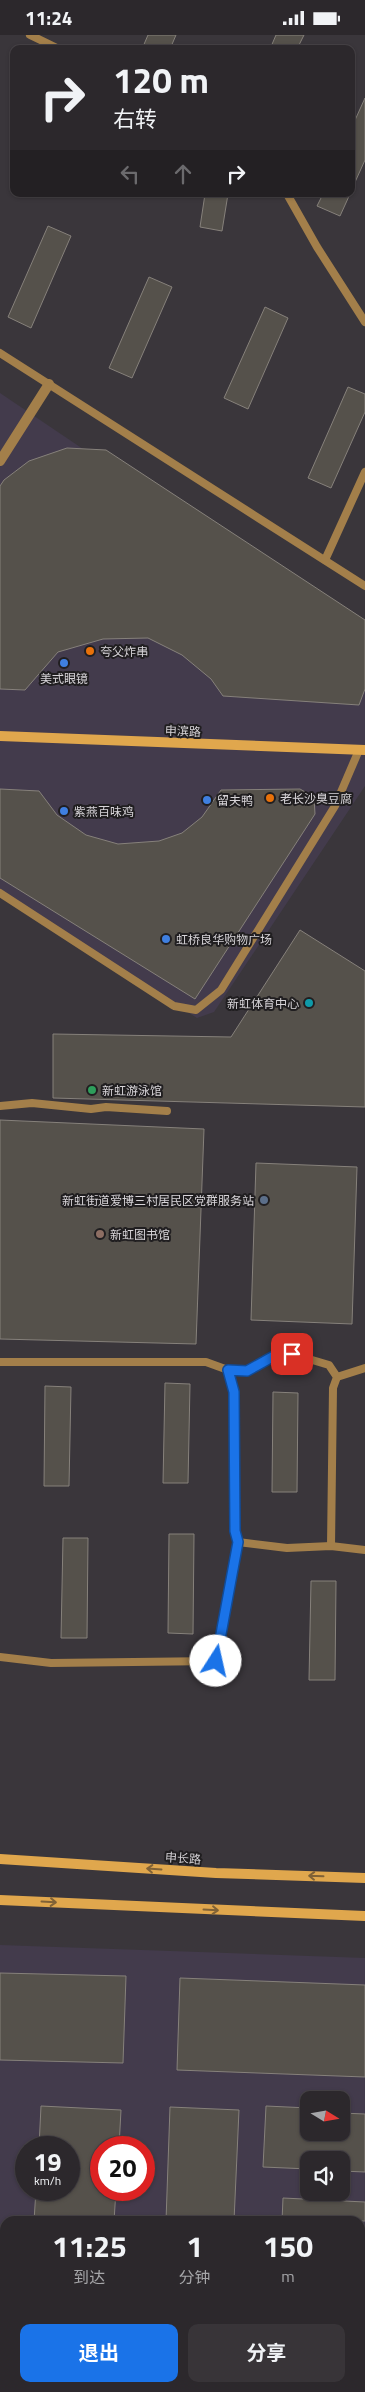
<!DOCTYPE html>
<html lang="zh">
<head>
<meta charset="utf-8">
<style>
	:root { --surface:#2c282c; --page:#383438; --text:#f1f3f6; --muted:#a6a6a9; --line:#484448; --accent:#1a73e8 }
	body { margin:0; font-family:"Titillium Web","Noto Sans SC",sans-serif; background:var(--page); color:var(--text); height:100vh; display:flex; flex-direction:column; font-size:19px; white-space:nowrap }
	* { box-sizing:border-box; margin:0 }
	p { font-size:16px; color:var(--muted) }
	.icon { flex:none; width:28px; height:28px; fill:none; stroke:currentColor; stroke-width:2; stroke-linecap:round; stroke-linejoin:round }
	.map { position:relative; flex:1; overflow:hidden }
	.side { position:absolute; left:0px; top:2181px; width:365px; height:176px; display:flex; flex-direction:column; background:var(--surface); border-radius:15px 15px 0 0; box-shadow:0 1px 4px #0004,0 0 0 1px var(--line) }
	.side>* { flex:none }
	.hud { position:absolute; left:10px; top:10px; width:345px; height:152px; border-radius:10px; box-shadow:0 1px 4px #0004,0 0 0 1px var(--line); background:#2c282c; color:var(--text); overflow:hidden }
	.needle { width:32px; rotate:101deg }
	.fabs { position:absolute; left:300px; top:2056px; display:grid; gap:10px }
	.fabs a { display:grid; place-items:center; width:50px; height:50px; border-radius:10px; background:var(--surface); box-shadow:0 1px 4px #0004,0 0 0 1px var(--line); font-size:25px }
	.speed { position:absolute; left:15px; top:2101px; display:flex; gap:10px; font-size:25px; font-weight:700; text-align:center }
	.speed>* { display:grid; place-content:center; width:65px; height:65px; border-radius:50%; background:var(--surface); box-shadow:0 1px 4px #0004,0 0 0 1px var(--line); line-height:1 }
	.speed small { font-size:12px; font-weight:400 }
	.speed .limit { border:8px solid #d22; background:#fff; color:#111 }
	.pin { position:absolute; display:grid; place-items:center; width:42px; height:42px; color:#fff; margin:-21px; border-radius:10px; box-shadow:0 2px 8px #0006 }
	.me { position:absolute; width:55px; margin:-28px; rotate:10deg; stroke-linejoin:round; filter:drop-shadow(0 0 4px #0008) }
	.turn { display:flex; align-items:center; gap:18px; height:105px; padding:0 20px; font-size:22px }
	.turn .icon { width:65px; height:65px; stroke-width:2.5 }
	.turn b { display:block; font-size:35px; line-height:42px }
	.lanes { display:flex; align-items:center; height:48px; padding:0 20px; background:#0003; justify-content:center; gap:25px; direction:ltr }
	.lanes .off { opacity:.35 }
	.eta { display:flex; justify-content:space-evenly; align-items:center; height:85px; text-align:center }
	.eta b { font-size:30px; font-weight:700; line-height:35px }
	.primary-button { display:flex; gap:10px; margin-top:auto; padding:10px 20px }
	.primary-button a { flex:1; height:58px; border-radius:10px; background:var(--accent); color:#fff; font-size:20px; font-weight:700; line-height:58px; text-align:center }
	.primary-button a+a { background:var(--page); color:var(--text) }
	.status { display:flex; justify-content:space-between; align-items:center; height:35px; padding:0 25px; background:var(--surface); direction:ltr }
	.status svg { height:14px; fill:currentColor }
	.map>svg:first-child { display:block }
	.commercial { fill:#433b4c; fill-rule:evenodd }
	.building { fill:#55514b; stroke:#86817b }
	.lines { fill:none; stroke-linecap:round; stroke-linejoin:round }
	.service { stroke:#a37f4a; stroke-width:8 }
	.minor { stroke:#a37f4a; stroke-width:10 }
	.secondary { stroke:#e0a74d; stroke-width:10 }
	.oneway { stroke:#806236 }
	.route-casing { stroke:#114b97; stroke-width:12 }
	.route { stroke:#1a73e8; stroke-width:9 }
	.food-dot { fill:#e8710a; stroke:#201e20; stroke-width:2 }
	.shop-dot { fill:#3f7fe0; stroke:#201e20; stroke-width:2 }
	.culture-dot { fill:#0f9aa8; stroke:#201e20; stroke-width:2 }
	.leisure-dot { fill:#2e9e5b; stroke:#201e20; stroke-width:2 }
	.service-dot { fill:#5c6f8a; stroke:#201e20; stroke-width:2 }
	.education-dot { fill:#8d6e63; stroke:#201e20; stroke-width:2 }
	.labels { text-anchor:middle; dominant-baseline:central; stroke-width:4; stroke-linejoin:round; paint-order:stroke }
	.poi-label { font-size:12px; fill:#d7d4d8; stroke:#201e20; text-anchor:start }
	.street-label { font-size:12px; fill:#d7d4d8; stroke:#201e20 }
</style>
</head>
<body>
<div class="status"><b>11:24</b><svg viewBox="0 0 49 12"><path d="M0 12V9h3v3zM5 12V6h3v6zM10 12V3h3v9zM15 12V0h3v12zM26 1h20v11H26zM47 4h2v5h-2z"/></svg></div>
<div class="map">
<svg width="365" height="2357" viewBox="0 0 365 2357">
	<rect width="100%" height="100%" fill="#3a363b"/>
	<g class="commercial">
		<path d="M0,358L365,604V751L214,977L197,983L0,858Z"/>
		<path d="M0,1910L365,1923V2357H0ZM309,2065H341V2098H309ZM26,2112H69V2155H26ZM101,2112H144V2155H101ZM309,2125H341V2158H309ZM5,2186H360V2352H5Z"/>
	</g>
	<g class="building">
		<path d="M148,0H176L170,14H142Z"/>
		<path d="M276,0H304L297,14H270Z"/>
		<path d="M365,63V125L351,156V94Z"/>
		<path d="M205,159H228L222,196L200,192Z"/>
		<path d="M323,159H350L340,181L317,171Z"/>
		<path d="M48,191L71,201L31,293L8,282Z"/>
		<path d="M149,242L172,252L132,343L109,333Z"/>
		<path d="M265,272L288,283L248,374L224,363Z"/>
		<path d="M348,352L365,359V377L331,453L308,443Z"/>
		<path d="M67,413L106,415L365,585V654L359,670L223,661L211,644L182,620L148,603L103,604L58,617L25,655L0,654V451L4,445L29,426Z"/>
		<path d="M0,754L39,756L57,780L86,800L118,809L159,806L182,798L202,782L221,755L300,754L314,762L315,779L195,964L0,843Z"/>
		<path d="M300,895L365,936V1072L53,1063V999L231,1002Z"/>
		<path d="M0,1085L204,1094L196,1309L0,1304Z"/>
		<path d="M256,1128L357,1132L352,1289L251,1285Z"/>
		<path d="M165,1348L190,1349L188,1448H163Z"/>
		<path d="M45,1351L71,1352L69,1451H44Z"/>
		<path d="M273,1357L298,1358L297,1457H272Z"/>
		<path d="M169,1499H194L193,1599L168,1598Z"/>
		<path d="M63,1503H88L87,1603H61Z"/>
		<path d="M311,1546H336L335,1645H309Z"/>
		<path d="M0,1938L126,1941L123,2028L0,2025Z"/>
		<path d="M180,1943L365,1950V2042L177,2035Z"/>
		<path d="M41,2071L121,2075L119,2112H101V2155H116L114,2186H34L36,2155H69V2112H39Z"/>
		<path d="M266,2071L309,2073V2098H341V2078L365,2079V2137L341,2136V2125H309V2134L263,2132Z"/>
		<path d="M170,2072L239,2075L234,2186H166Z"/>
		<path d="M283,2163L365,2167V2186H282Z"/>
	</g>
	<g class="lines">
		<g class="service">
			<path d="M30,0L59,14"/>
			<path d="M287,159L317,212L365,287"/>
			<path d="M0,318L365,551"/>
			<path d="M325,525L365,437"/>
			<path d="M0,858L174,971L196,975L221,955L335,771L359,715"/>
			<path d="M0,1071L32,1068L91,1074L106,1072L167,1076"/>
			<path d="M0,1327H206L228,1335L247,1336L274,1321L292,1319L329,1330L337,1342L333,1353L331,1511"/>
			<path d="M337,1342L365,1333"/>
			<path d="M238,1507L287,1513L331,1511L365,1515"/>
			<path d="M0,1622L51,1628L216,1626L238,1507L235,1496L234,1357L228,1335"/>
		</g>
		<path class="minor" d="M0,426L49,349"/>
		<g class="secondary">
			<path d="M0,701L365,715"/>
			<path d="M0,1824L216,1838L365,1843"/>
			<path d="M0,1865L365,1881"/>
		</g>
	</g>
	<defs><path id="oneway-shaft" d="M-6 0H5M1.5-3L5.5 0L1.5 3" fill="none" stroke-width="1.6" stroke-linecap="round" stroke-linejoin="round" transform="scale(1.25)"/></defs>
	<g class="oneway">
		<use href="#oneway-shaft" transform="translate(154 1834) rotate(-176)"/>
		<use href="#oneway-shaft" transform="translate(316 1841) rotate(-178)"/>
		<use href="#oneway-shaft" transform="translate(49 1867) rotate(3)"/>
		<use href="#oneway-shaft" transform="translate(211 1875) rotate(3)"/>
	</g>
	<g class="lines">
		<defs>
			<path id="route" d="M216,1626L238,1507L235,1496L234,1357L228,1335L247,1336L274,1321L292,1319"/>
		</defs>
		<use href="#route" class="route-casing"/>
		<use href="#route" class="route"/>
	</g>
	<g class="food-dot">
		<circle cx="90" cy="616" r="5"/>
		<circle cx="270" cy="763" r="5"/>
	</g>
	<g class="shop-dot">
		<circle cx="64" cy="628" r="5"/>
		<circle cx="207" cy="765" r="5"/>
		<circle cx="64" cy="776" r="5"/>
		<circle cx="166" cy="904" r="5"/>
	</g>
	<circle class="culture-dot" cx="309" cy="968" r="5"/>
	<circle class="leisure-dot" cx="92" cy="1055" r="5"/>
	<circle class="service-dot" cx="264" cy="1165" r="5"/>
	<circle class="education-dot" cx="100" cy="1199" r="5"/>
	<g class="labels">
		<g class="poi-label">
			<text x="100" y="616">夸父炸串</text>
			<text x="64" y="643" text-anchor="middle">美式眼镜</text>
			<text x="280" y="763">老长沙臭豆腐</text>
			<text x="217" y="765">留夫鸭</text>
			<text x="74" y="776">紫燕百味鸡</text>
			<text x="176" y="904">虹桥良华购物广场</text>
			<text x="299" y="968" text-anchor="end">新虹体育中心</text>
			<text x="102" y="1055">新虹游泳馆</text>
			<text x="254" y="1165" text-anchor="end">新虹街道爱博三村居民区党群服务站</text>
			<text x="110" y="1199">新虹图书馆</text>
		</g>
		<g class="street-label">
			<text transform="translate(183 696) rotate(2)">申滨路</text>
			<text transform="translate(183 1823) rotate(4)">申长路</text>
		</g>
	</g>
</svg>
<div class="fabs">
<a><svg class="needle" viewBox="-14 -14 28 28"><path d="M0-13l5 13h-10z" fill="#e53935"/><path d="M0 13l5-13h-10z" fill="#a6a6a9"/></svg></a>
<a><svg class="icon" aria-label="sound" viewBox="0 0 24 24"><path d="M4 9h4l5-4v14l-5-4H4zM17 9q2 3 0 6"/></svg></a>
</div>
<div class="speed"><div>19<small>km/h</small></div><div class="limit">20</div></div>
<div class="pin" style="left:292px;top:1319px;background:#d93025"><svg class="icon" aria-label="arrive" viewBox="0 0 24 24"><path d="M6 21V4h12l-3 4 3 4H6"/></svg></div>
<svg class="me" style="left:216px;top:1626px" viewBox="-20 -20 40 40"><circle r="19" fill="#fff"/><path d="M0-13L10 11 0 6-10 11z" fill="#1a73e8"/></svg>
<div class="hud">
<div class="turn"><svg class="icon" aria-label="right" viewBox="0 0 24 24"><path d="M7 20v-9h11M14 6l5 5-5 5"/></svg><div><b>120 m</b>右转</div></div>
<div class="lanes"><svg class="icon off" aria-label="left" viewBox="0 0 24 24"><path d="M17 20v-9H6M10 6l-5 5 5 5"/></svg><svg class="icon off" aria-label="ahead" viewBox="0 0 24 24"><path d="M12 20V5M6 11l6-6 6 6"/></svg><svg class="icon" aria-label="right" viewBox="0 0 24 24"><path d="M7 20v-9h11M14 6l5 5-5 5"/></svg></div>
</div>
<section class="side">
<div class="eta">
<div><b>11:25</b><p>到达</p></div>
<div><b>1</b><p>分钟</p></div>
<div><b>150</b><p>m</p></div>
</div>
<div class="primary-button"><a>退出</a><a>分享</a></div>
</section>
</div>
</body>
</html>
